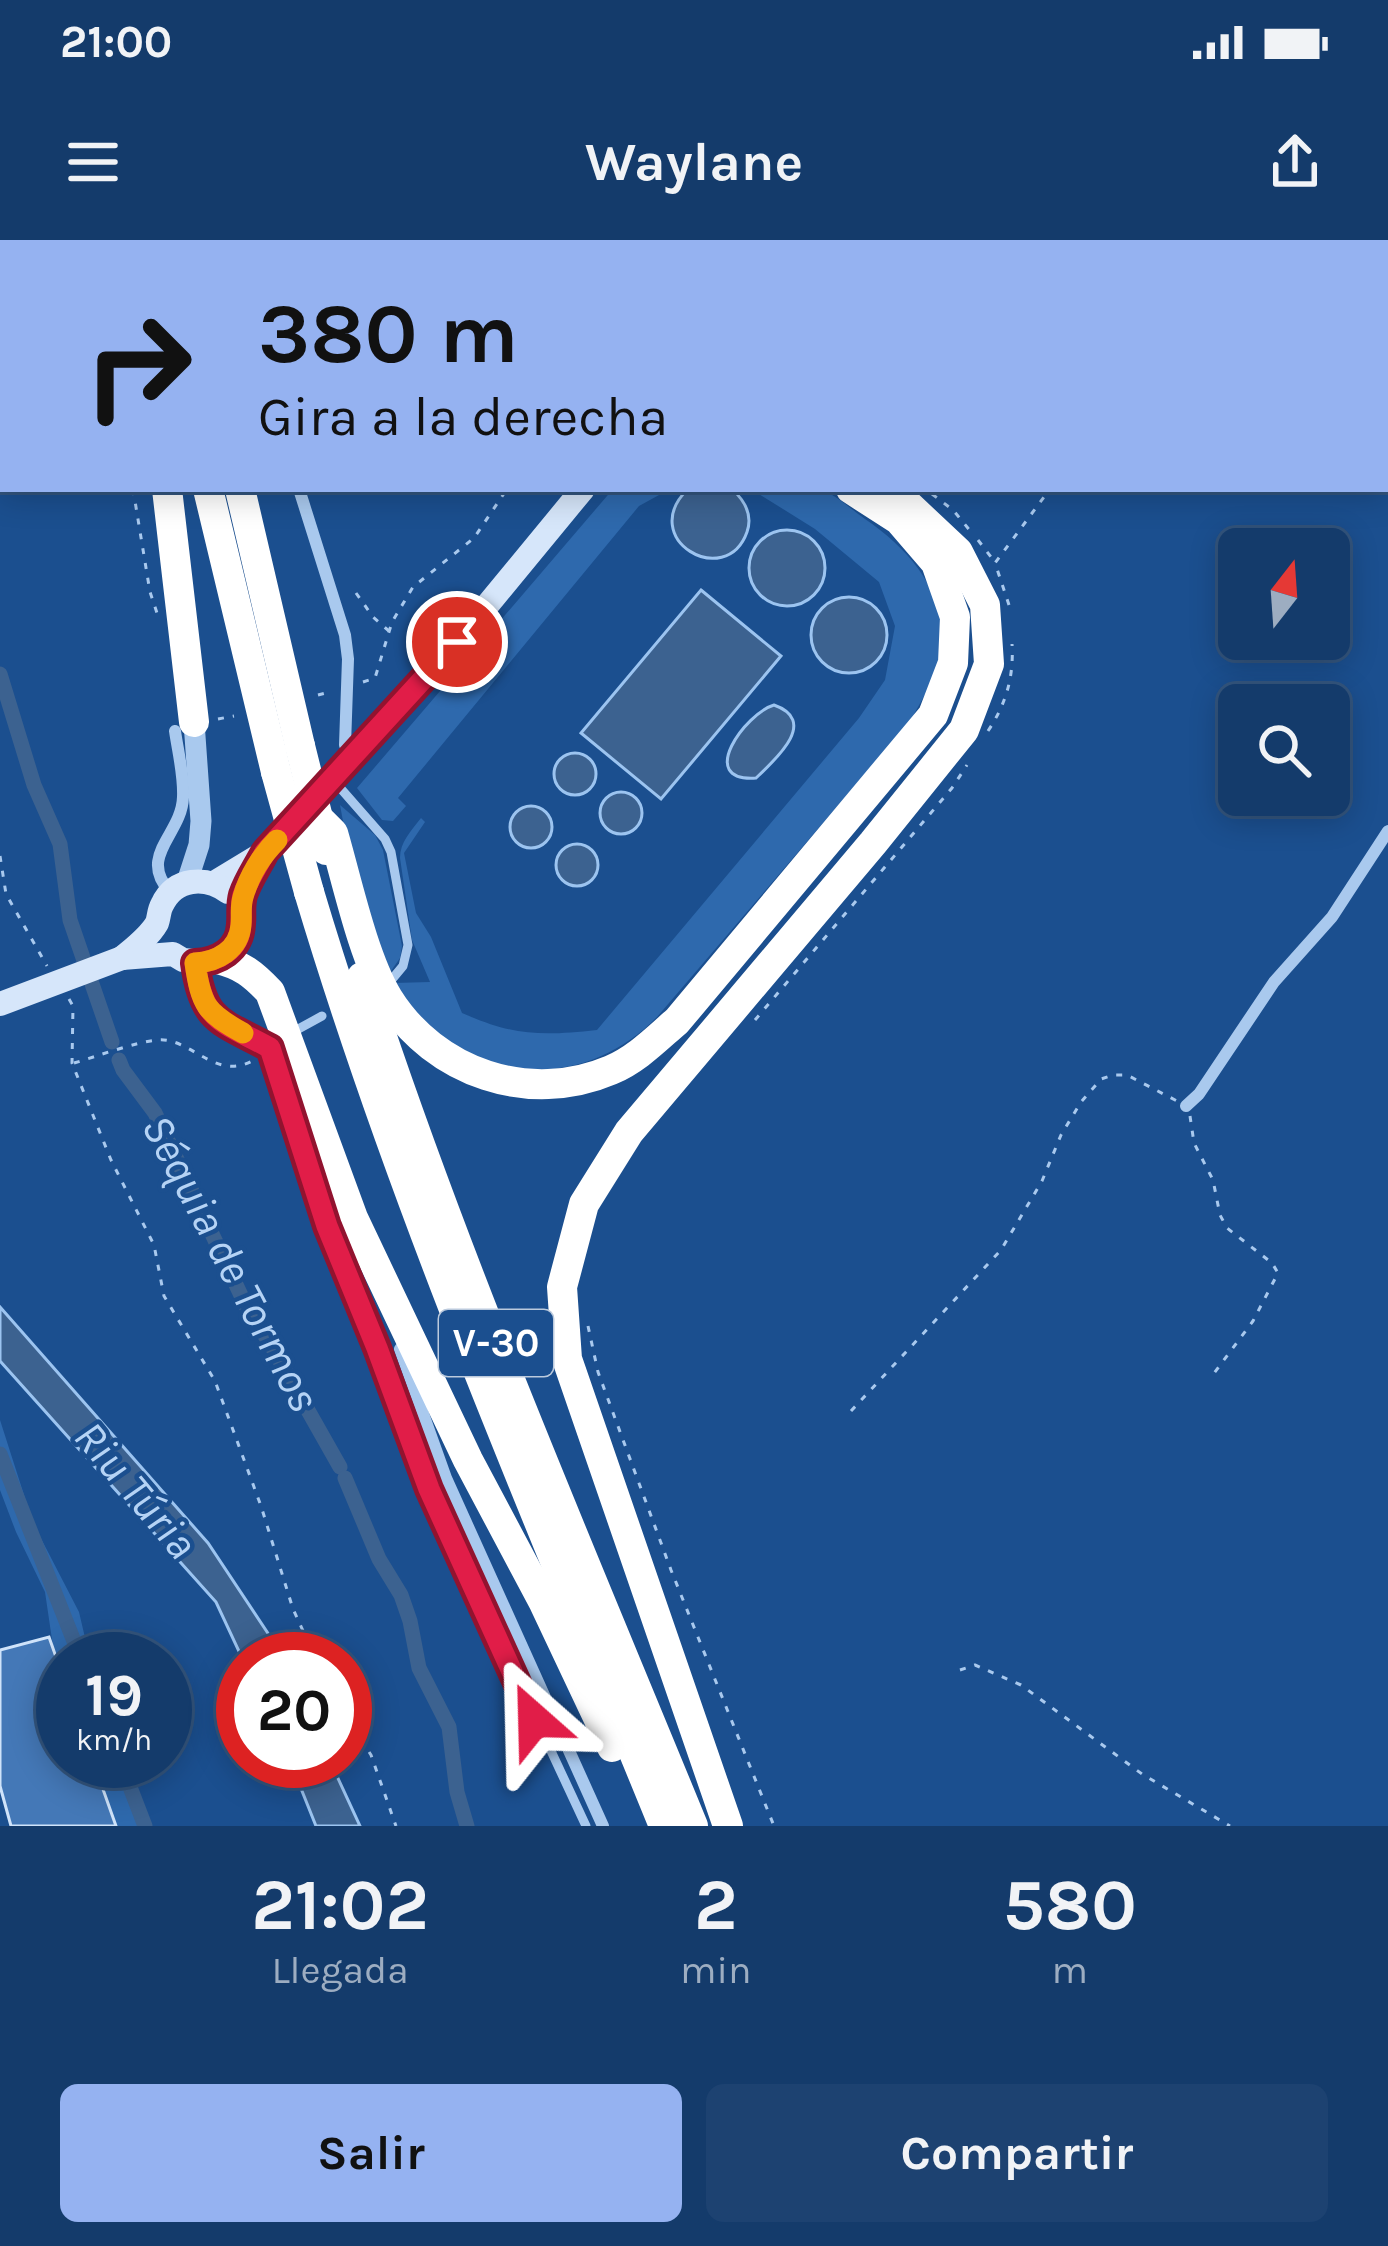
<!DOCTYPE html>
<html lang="es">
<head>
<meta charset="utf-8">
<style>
	:root { --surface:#143b6b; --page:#1d4271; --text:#f1f3f6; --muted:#9dadc1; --line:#33557e; --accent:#95b2f1 }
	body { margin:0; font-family:Karla,sans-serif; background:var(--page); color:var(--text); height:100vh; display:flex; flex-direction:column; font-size:45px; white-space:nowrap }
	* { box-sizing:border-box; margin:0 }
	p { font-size:39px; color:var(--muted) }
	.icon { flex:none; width:66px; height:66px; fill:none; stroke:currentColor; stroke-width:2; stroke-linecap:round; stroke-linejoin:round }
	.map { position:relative; height:1586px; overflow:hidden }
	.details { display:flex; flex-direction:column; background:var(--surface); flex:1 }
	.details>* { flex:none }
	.banner { position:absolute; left:0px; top:0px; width:1389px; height:252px; box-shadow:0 6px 30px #0003,0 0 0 3px var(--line); background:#95b2f1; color:#111; overflow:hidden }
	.needle { width:78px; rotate:17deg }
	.buttons { position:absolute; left:1218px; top:288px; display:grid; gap:24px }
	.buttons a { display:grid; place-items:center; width:132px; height:132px; border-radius:18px; background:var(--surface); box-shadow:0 6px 30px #0003,0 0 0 3px var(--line); font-size:60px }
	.speed { position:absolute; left:36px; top:1392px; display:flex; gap:24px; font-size:60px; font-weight:700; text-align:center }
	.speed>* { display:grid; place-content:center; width:156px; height:156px; border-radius:50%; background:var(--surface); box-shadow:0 6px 30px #0003,0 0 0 3px var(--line); line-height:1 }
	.speed small { font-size:30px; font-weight:400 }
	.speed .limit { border:18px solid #d22; background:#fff; color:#111 }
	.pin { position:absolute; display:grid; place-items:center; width:102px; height:102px; color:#fff; margin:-51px; border:6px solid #fff; border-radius:50%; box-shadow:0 3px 12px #0007 }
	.me { position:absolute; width:132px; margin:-66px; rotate:335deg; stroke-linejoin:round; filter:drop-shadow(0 0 9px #0008) }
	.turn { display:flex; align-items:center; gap:42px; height:252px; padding:0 60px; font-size:54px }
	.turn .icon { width:156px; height:156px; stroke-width:2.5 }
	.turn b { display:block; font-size:84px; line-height:102px }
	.eta { display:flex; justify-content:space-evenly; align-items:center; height:204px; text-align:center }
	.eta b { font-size:72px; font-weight:700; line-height:84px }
	.cta { display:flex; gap:24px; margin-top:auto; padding:24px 60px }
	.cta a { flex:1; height:138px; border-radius:18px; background:var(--accent); color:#111; font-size:48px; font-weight:700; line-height:138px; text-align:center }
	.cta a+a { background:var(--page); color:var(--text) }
	.status { display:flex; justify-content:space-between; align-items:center; height:84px; padding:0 60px; background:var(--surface); direction:ltr }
	.status svg { height:33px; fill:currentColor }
	header { display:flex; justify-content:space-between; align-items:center; height:156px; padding:0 60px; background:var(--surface); font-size:54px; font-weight:700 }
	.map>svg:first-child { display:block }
	.green { fill:#2e69ad }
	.water { fill:#3c6290; stroke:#9cc4f0; stroke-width:3 }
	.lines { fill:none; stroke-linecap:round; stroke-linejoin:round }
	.canal { stroke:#3c6290; stroke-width:15 }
	.building { fill:#4478b7; stroke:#cfe3fa; stroke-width:3 }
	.path { stroke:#a9c9ee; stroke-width:3; stroke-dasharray:6 9; stroke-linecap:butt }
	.service { stroke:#a9c9ee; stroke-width:9 }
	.minor { stroke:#a9c9ee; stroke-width:12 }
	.tertiary { stroke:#a9c9ee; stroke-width:21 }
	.secondary { stroke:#d6e6fa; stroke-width:24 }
	.motorway { stroke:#fff; stroke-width:30 }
	.secondary-bridge { stroke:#d6e6fa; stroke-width:24 }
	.motorway-bridge { stroke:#fff; stroke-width:30 }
	.route-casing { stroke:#92132f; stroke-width:30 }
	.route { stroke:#e11d48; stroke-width:21 }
	.slow { stroke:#f59e0b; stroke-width:21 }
	.labels { text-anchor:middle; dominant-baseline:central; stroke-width:9; stroke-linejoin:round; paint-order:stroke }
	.shield { fill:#1b4f8f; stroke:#bbcadd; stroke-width:3 }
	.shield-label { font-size:39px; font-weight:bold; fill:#fff }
	.water-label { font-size:45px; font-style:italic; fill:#b5d3f5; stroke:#1b4f8f }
</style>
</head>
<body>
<div class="status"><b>21:00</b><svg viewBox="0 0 49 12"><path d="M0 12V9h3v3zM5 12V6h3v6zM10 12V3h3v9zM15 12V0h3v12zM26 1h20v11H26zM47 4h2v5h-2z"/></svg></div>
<header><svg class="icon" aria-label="menu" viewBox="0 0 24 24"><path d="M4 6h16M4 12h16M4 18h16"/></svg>Waylane<svg class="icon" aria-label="share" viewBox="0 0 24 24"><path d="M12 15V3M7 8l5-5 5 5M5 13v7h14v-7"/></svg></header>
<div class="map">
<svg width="1388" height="1586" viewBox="0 0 1388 1586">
	<rect width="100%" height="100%" fill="#1b4f8f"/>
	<g class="green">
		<path d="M613,249H670L639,266L398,558L406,566L393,581L382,580L357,548Z"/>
		<path d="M751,249C772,249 797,245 818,249C833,252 852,270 865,279C912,311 953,359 939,420C934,441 921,461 911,480L657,777C596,839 506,849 436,793C419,781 407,759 394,743L430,742L412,700L400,618C400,602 411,591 421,578L425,582L404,613L416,673L431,697L462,773C514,796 541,796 597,790L859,478L885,440L895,386L879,342L815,289Z"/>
		<path d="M340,565L375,595L383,610L402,706L400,718L391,731C366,680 350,621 340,565Z"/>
		<path d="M0,1180L33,1283L79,1372L90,1419H63V1443L55,1420L45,1352L16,1292L0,1250Z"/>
		<path d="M92,1521H128L145,1586H116Z"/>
	</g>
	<g class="water">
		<path d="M688,249H732C744,260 753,275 747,292C726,351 636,299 688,249Z"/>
		<circle cx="787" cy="328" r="38"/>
		<path d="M701,350L781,416L661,559L581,493Z"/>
		<circle cx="849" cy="395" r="38"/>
		<path d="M774,465C819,481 776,519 756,538C695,542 746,473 774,465Z"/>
		<circle cx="575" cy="534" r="21"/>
		<circle cx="621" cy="573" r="21"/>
		<circle cx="531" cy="587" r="21"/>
		<circle cx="577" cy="625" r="21"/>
		<path d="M0,1067L208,1303L285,1419L243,1420L216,1362L0,1121Z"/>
		<path d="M290,1521H330L360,1586H316Z"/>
	</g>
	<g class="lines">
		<g class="canal">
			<path d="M0,434L34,545L60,604L70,680L112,802"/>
			<path d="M119,820L123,830L155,873L247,1068L271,1105L340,1227"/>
			<path d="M0,1214L81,1419"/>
			<path d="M345,1238L379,1319L401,1355L410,1381L419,1428L449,1487L457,1552L467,1586"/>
			<path d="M120,1521L145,1586"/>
		</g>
	</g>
	<path class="building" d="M49,1397L63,1437V1521H93L116,1586H11L0,1546V1410Z"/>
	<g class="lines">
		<g class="path">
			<path d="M92,0L93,3"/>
			<path d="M495,0L501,3"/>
			<path d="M527,3L530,0"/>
			<path d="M852,3L854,0"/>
			<path d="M1263,3L1265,0"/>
			<path d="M0,119H3"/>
			<path d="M133,249L150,352L158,376"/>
			<path d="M932,254L953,270L972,293"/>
			<path d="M978,300L994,321"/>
			<path d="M356,353L373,377L389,391"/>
			<path d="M1009,365L995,323L1050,249"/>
			<path d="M363,442L375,438L392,382L413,347L474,298L507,249"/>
			<path d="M318,455L330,452"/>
			<path d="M218,479L234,476"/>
			<path d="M988,491C1006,464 1014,437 1012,404"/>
			<path d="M0,616L6,654L47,726"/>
			<path d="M69,759L73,766L72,823L111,920L154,1005L164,1056L215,1141L261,1266L293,1369L316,1419"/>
			<path d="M755,780L952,548L967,525"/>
			<path d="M74,823C98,816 135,802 158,800C192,797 217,845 257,818"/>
			<path d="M1190,876L1194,903L1213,940L1220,975L1227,988L1272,1023L1278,1033L1253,1081L1212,1136"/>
			<path d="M588,1086L598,1132L671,1330L774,1586"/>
			<path d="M851,1171L1001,1010L1042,941L1061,895L1081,862L1101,839L1113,835H1127L1177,861"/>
			<path d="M960,1430L975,1425L1021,1445L1142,1534L1230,1586"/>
			<path d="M345,1474L371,1515L396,1586"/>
		</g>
		<g class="service">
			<path d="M335,542L385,599L391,612L408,705L403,726L393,738"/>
			<path d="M291,793L322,776"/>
			<path d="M270,809L327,986L377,1108L429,1249L586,1586"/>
		</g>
		<g class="minor">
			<path d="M227,0L228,3"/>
			<path d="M299,249L345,395L348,419L345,505L354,516"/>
			<path d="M170,652C137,615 182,595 183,557C184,535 178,512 175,491"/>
			<path d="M195,723C203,783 221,781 270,809"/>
			<path d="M1186,866L1199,854L1274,742L1332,677L1388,591"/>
			<path d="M400,1109L446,1238L603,1586"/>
		</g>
		<g class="tertiary">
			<path d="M442,0L446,3"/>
			<path d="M779,3L782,0"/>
			<path d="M187,642L199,605L201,581L194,482"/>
		</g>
		<g class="secondary">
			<path d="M214,643L265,612L457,402L583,249"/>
			<path d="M122,718L173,714L183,720L206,722L227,713L240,693V670L244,651L262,618"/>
			<path d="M122,718C134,708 149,697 157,683C159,677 159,670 162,665C175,637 206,636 228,652"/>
		</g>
		<g class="motorway">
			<path d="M147,0L148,3"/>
			<path d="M179,0V3"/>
			<path d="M167,249L194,482"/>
			<path d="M208,249L276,532"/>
			<path d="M240,249L300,506"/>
			<path d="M322,582L333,593C347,641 363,717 388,758C435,833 529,865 611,830C637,819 656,799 677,781L933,475L953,423L955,377L936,323L899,280L851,249"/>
			<path d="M309,652C405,973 538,1277 664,1586"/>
			<path d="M217,719C242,725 253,734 270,752L353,978L468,1220L544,1363L612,1507"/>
			<path d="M362,737C456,1025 578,1305 693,1586"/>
			<path d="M728,1586L567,1119L562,1047L584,964L629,892L873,603L964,490L989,424L985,365L958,312L907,264L886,249"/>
		</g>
		<path class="secondary-bridge" d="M0,764L122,718"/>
		<g class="motorway-bridge">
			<path d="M300,506L326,610"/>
			<path d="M276,532L309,652"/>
		</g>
	</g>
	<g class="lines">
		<defs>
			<path id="route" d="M457,402L265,612C258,626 248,640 243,655C240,666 242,673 241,684C240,710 218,722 195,723C203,783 221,781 270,808L327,986L377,1108L429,1249L534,1480"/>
		</defs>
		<use href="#route" class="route-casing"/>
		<use href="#route" class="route"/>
		<path class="slow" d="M243,793C206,773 201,765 195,723C217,722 239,710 241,685C242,675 240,667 243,657C249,636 262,615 277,600"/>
	</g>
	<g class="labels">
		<rect class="shield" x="439" y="1070" width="114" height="66" rx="9"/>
		<g class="shield-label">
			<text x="496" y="1103">V-30</text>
		</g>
		<g class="water-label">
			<text transform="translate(231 1023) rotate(62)">Séquia de Tormos</text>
			<text transform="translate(136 1250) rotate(50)">Riu Túria</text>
		</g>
	</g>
</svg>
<div class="buttons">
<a><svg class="needle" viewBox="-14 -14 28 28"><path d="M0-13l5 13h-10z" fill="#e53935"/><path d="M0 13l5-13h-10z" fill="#9dadc1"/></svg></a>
<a><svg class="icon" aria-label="search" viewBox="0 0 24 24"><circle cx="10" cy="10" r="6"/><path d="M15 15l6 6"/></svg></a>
</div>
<div class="speed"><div>19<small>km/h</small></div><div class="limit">20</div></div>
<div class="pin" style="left:457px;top:402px;background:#d93025"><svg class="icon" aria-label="arrive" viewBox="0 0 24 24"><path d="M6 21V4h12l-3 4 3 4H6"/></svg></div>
<svg class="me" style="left:534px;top:1480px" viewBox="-20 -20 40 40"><path d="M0-17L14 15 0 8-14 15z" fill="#e11d48" stroke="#fff" stroke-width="4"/></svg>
<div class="banner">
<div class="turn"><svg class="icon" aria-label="right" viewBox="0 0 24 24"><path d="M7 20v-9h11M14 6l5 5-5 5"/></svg><div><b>380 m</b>Gira a la derecha</div></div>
</div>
</div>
<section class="details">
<div class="eta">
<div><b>21:02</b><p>Llegada</p></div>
<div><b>2</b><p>min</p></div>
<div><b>580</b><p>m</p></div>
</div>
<div class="cta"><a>Salir</a><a>Compartir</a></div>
</section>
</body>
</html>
